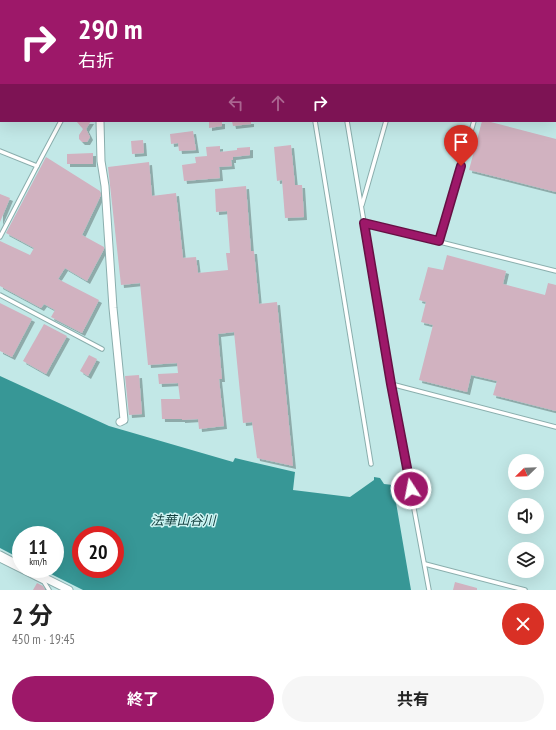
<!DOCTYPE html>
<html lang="ja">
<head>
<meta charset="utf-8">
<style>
	:root { --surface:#fff; --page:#f6f6f6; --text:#222; --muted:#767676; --accent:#9d1869 }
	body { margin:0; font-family:"PT Sans Narrow","Noto Sans JP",sans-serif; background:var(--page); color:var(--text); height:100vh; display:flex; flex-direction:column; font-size:15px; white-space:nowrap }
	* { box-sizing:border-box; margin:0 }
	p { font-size:13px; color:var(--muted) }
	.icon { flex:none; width:22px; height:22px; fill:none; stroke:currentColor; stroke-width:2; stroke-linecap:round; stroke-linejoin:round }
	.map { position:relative; height:590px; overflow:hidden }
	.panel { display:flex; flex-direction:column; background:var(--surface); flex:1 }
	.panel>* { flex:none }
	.hud { position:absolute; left:0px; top:0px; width:556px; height:122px; box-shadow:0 4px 16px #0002; background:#9d1869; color:#fff; overflow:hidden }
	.needle { width:26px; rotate:247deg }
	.buttons { position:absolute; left:508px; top:454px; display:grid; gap:8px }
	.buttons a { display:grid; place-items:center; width:36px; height:36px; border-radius:50%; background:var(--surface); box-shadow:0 4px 16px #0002; font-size:20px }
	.speed { position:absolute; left:12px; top:526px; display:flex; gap:8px; font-size:20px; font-weight:700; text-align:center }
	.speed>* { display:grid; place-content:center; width:52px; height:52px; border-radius:50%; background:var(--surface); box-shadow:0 4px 16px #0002; line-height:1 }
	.speed small { font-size:10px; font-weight:400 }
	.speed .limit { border:6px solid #d22; background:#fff; color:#111 }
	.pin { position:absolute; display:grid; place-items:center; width:34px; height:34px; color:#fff; margin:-41px -17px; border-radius:50% 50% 50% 0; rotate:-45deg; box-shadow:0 0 4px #0007 }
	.pin .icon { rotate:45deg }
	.me { position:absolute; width:44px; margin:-22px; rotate:349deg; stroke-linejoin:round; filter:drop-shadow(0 0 3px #0008) }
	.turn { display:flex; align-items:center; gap:14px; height:84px; padding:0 12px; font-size:18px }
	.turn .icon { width:52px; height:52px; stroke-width:2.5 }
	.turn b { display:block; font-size:28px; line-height:34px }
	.lanes { display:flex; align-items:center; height:38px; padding:0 12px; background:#0003; justify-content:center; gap:20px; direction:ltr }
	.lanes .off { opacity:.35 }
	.round { display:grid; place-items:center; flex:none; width:42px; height:42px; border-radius:21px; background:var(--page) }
	.overview { display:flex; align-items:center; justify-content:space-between; height:68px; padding:0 12px }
	h1 { font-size:24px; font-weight:700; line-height:30px }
	.primary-button { display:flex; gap:8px; margin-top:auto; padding:8px 12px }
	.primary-button a { flex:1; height:46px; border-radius:24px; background:var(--accent); color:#fff; font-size:16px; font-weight:700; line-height:46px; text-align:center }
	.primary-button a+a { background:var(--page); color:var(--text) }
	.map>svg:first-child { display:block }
	.water { fill:#379796; fill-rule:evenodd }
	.building { fill:#d1b2c0; filter:url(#shadow) }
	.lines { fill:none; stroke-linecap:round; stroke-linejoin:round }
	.lane-casing { stroke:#8aaead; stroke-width:5.5 }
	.street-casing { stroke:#8aaead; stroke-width:9 }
	.lane { stroke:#fff; stroke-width:3.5 }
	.street { stroke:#fff; stroke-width:7 }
	.route-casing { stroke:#661044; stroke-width:10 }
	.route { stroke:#9d1869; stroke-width:7 }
	.labels { text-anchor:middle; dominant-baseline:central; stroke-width:3; stroke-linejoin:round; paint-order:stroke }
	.water-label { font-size:13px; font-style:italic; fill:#113e3d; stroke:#cff5f4 }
</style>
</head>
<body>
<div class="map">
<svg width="556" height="590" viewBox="0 0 556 590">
	<defs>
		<filter id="shadow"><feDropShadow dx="3" dy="3" stdDeviation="0" flood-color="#0004"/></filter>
	</defs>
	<rect width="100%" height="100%" fill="#c2e8e7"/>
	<path class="water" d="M0,376L109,426L233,462L235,458L295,472L293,490L350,497L374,480V477L380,478L384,484L393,485L411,590H83L41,569H55V535H21V559L0,548ZM81,535H115V569H81Z"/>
	<g class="building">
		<path d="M76,121H91L86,129L90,137L87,142H82L79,139V135L83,129Z"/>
		<path d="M209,121H222V126L209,128Z"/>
		<path d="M232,121H251V124L233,126Z"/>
		<path d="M482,121H487L556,139V192L469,170Z"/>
		<path d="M193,131L196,150L179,151L178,143L171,144L170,134Z"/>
		<path d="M143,140L144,153L132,154L131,141Z"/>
		<path d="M291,145L295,185H302L304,217L285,218L282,180L277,181L274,147Z"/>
		<path d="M220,146V152L237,150V148L250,147V155L233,157V160H231L232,166L219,167L220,178L184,181L182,165L196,163L195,157L207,156L206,147Z"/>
		<path d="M93,153V164H67V154Z"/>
		<path d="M46,157L100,191L101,195L82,235L104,247V249L87,281L65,268L58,279L99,300L82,333L51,317L55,310L44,304L41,308L0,286V241L30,255L34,248L6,233Z"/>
		<path d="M149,162L152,196L176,193L183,258L196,257L198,273L228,270L226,253H230L227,211L216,212L215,189L246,186L251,251H254L259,304L277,302L293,466L257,458L252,422L243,423L234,332L218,334L222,379H219L224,426L199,429L198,419L182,420V419H162L161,399H180L178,383L159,384L158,374L178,373L177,363L148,365L140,283L121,285L108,167Z"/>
		<path d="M0,194L10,198L0,222Z"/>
		<path d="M447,255L506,271L503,284L545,295L548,283L556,285V411L493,395L497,381L471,375L467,392L419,380L433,325L421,322L426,302L419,300L428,267L443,270Z"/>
		<path d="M0,303L32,319L12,357L0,351Z"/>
		<path d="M44,324L67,336L46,374L23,361Z"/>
		<path d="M89,355L97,359L88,376L80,371Z"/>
		<path d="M139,375L142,414L129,415L125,376Z"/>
		<path d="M455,582L477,588V590H453Z"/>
		<path d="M37,583L43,586L45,590H33Z"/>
	</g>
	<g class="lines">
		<defs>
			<g id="lane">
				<path d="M296,0V1"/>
				<path d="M381,0L382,1"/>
				<path d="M339,1V0"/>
				<path d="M555,67L556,68"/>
				<path d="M315,121L371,464"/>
				<path d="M347,121L391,384L429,590"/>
				<path d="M0,151L37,166L61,121"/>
				<path d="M362,205L386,121"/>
				<path d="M364,223L556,271"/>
				<path d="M0,237L37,166"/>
				<path d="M439,241L474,121"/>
				<path d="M0,295L102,349"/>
				<path d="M391,384L556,427"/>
				<path d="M0,560L44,582L49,590"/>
				<path d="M425,564L525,590"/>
			</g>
			<g id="street">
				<path d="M131,0V1"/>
				<path d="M100,121L101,161L105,186L113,308L124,420L120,422"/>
				<path d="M0,555L21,566"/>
				<path d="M27,569L69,590"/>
			</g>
		</defs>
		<use href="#lane" class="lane-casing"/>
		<use href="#street" class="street-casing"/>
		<use href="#lane" class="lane"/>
		<use href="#street" class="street"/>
	</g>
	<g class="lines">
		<defs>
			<path id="route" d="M411,489L391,384L364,223L439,241L461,166"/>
		</defs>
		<use href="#route" class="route-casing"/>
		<use href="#route" class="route"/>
	</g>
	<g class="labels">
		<g class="water-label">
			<text x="183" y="520">法華山谷川</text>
		</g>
	</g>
</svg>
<div class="buttons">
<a><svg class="needle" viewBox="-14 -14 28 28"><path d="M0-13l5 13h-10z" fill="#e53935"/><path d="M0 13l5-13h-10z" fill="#767676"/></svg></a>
<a><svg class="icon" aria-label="sound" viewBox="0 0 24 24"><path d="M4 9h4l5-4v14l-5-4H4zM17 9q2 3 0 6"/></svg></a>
<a><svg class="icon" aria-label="layers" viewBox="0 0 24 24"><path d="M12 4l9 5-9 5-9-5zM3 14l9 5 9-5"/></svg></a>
</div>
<div class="speed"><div>11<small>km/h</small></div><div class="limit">20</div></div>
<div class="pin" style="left:461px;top:166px;background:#d93025"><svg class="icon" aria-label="arrive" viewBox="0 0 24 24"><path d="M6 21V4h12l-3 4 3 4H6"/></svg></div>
<svg class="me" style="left:411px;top:489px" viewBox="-20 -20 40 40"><circle r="17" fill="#9d1869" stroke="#fff" stroke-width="3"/><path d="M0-11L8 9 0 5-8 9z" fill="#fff"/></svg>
<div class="hud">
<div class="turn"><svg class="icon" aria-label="right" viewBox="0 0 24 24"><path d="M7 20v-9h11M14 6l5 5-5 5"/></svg><div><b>290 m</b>右折</div></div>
<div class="lanes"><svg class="icon off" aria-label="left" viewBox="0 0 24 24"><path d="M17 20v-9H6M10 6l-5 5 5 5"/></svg><svg class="icon off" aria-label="ahead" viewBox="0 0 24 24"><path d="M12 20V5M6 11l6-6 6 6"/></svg><svg class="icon" aria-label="right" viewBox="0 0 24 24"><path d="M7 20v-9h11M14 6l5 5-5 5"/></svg></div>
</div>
</div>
<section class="panel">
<div class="overview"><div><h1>2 分</h1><p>450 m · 19:45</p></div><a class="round" style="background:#d93025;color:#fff"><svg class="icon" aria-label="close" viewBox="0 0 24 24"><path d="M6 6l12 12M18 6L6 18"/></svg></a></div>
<div class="primary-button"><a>終了</a><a>共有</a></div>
</section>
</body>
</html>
